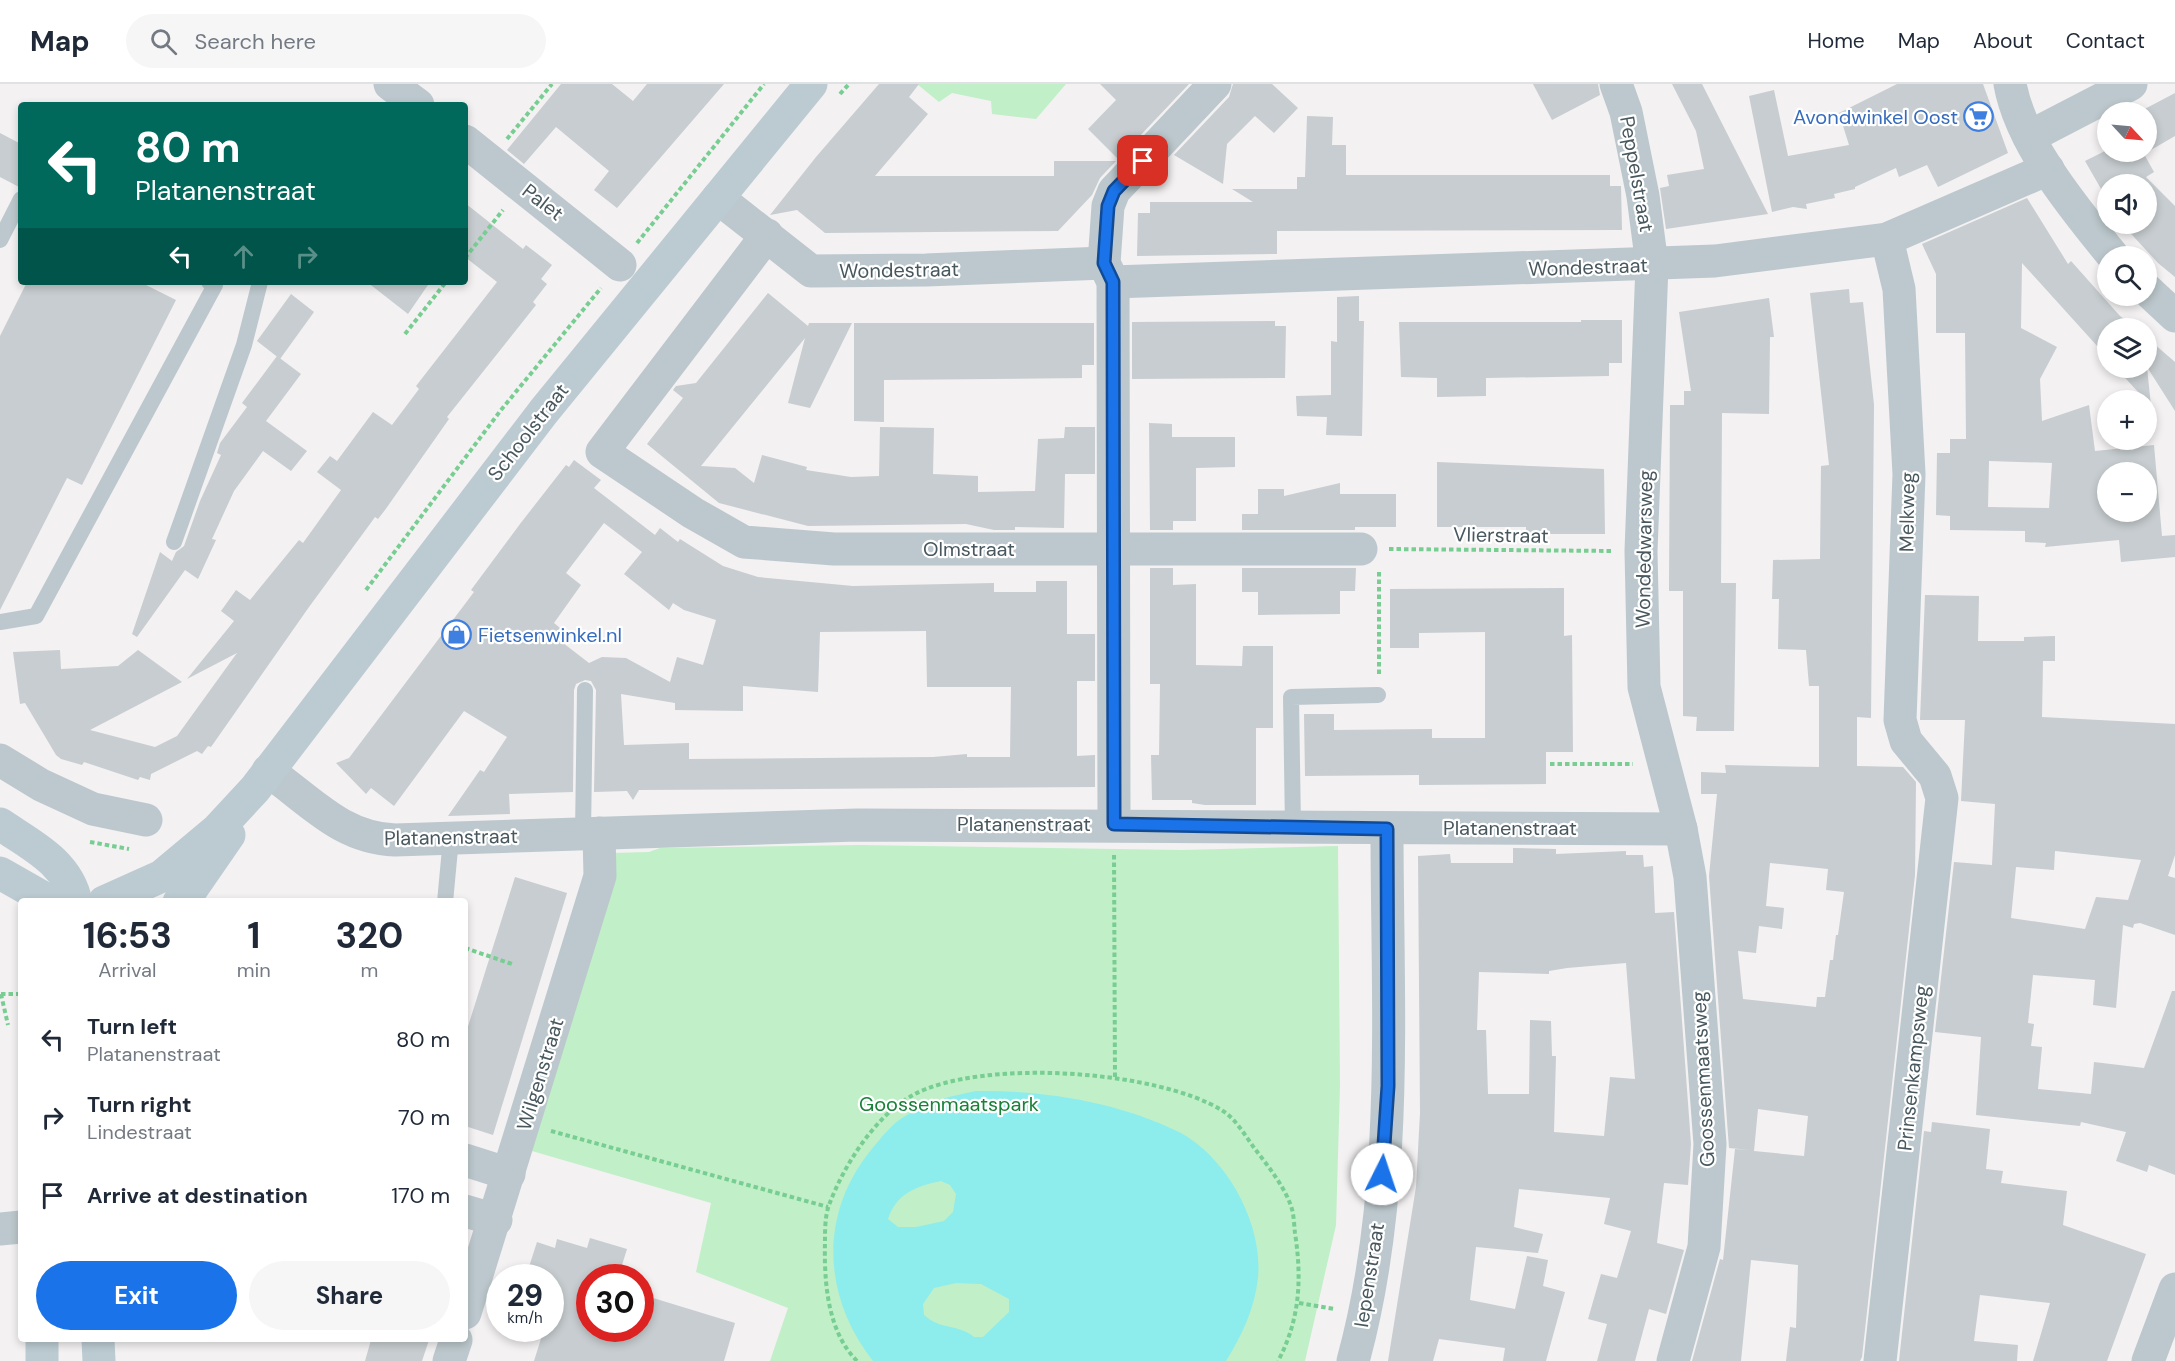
<!DOCTYPE html>
<html lang="en">
<head>
<meta charset="utf-8">
<style>
	:root { --surface:#fff; --page:#f6f6f7; --text:#1f2937; --muted:#747a83; --line:#e0e1e3; --accent:#1a73e8 }
	body { margin:0; font-family:"DM Sans",sans-serif; background:var(--page); color:var(--text); height:100vh; display:flex; flex-direction:column; font-size:22px; white-space:nowrap }
	* { box-sizing:border-box; margin:0 }
	p { font-size:20px; color:var(--muted) }
	.icon { flex:none; width:33px; height:33px; fill:none; stroke:currentColor; stroke-width:2; stroke-linecap:round; stroke-linejoin:round }
	.map { position:relative; flex:1; overflow:hidden }
	.details { position:absolute; left:18px; top:814px; width:450px; height:444px; display:flex; flex-direction:column; background:var(--surface); border-radius:6px; box-shadow:0 3px 9px #0003 }
	.details>* { flex:none }
	.guide { position:absolute; left:18px; top:18px; width:450px; height:183px; border-radius:6px; box-shadow:0 3px 9px #0003; background:#00695c; color:#fff; overflow:hidden }
	.needle { width:39px; rotate:116deg }
	.controls { position:absolute; left:2097px; top:18px; display:grid; gap:12px }
	.controls a { display:grid; place-items:center; width:60px; height:60px; border-radius:50%; background:var(--surface); box-shadow:0 3px 9px #0003; font-size:30px }
	.speed { position:absolute; left:486px; top:1180px; display:flex; gap:12px; font-size:30px; font-weight:700; text-align:center }
	.speed>* { display:grid; place-content:center; width:78px; height:78px; border-radius:50%; background:var(--surface); box-shadow:0 3px 9px #0003; line-height:1 }
	.speed small { font-size:15px; font-weight:400 }
	.speed .limit { border:9px solid #d22; background:#fff; color:#111 }
	.pin { position:absolute; display:grid; place-items:center; width:51px; height:51px; color:#fff; margin:-26px; border-radius:12px; box-shadow:0 3px 9px #0006 }
	.me { position:absolute; width:66px; margin:-33px; rotate:4deg; stroke-linejoin:round; filter:drop-shadow(0 0 4px #0008) }
	.turn { display:flex; align-items:center; gap:21px; height:126px; padding:0 18px; font-size:27px }
	.turn .icon { width:78px; height:78px; stroke-width:2.5 }
	.turn b { display:block; font-size:42px; line-height:51px }
	.lanes { display:flex; align-items:center; height:57px; padding:0 18px; background:#0003; justify-content:center; gap:30px; direction:ltr }
	.lanes .off { opacity:.35 }
	.eta { display:flex; justify-content:space-evenly; align-items:center; height:102px; text-align:center }
	.eta b { font-size:36px; font-weight:700; line-height:42px }
	.primary-button { display:flex; gap:12px; margin-top:auto; padding:12px 18px }
	.primary-button a { flex:1; height:69px; border-radius:36px; background:var(--accent); color:#fff; font-size:24px; font-weight:700; line-height:69px; text-align:center }
	.primary-button a+a { background:var(--page); color:var(--text) }
	ul { padding:0; list-style:none }
	li { display:flex; align-items:center; gap:18px; height:78px; padding:0 18px }
	li div { flex:1 }
	li b { display:block; font-size:22px }
	li em { font-style:normal }
	header { display:flex; align-items:center; gap:36px; box-sizing:border-box; height:84px; padding:0 30px; background:var(--surface); border-bottom:2px solid var(--line) }
	header strong { font-size:28px }
	nav { display:flex; gap:33px; margin-inline-start:auto; font-size:21px }
	.search { width:420px; height:54px; background:var(--page); display:flex; align-items:center; gap:15px; box-sizing:border-box; padding:0 21px; border-radius:33px; color:var(--muted); font-size:22px }
	.map>svg:first-child { display:block }
	.green { fill:#c0efc8 }
	.water { fill:#8decec; fill-rule:evenodd }
	.building { fill:#c7cdd0; fill-rule:evenodd }
	.lines { fill:none; stroke-linecap:round; stroke-linejoin:round }
	.path { stroke:#78ce92; stroke-width:4; stroke-dasharray:4.5 3; stroke-linecap:butt }
	.lane { stroke:#bcc8cd; stroke-width:16 }
	.street { stroke:#bcc8cd; stroke-width:33 }
	.secondary { stroke:#bccbd2; stroke-width:33 }
	.route-casing { stroke:#114b97; stroke-width:15 }
	.route { stroke:#1a73e8; stroke-width:10 }
	.labels { text-anchor:middle; dominant-baseline:central; stroke-width:4.5; stroke-linejoin:round; paint-order:stroke }
	.shop-label { font-size:20px; fill:#366cbe; stroke:#fff; text-anchor:end }
	.street-label { font-size:20px; fill:#48585e; stroke:#fff }
	.park-label { font-size:20px; fill:#188137; stroke:#fff }
</style>
</head>
<body>
<header>
<strong>Map</strong>
<div class="search"><svg class="icon" aria-label="search" viewBox="0 0 24 24"><circle cx="10" cy="10" r="6"/><path d="M15 15l6 6"/></svg>Search here</div>
<nav><a>Home</a><a>Map</a><a>About</a><a>Contact</a></nav>
</header>
<div class="map">
<svg width="2175" height="1277" viewBox="0 0 2175 1277">
	<rect width="100%" height="100%" fill="#f3f1f1"/>
	<g class="green">
		<path d="M917,0H1066L1036,35L992,30L991,17L952,9L939,18Z"/>
		<path d="M860,761L1182,766L1338,762L1340,1001L1336,1141L1305,1277H770L788,1224L696,1188L711,1119L532,1067L612,769L649,768L660,764Z"/>
	</g>
	<path class="water" d="M976,1007C1044,1006 1118,1018 1179,1048C1227,1073 1263,1140 1258,1193C1255,1224 1242,1251 1226,1277H873C822,1212 819,1130 871,1066C882,1053 892,1039 907,1031C929,1017 951,1012 976,1007ZM941,1097L950,1101L956,1110L953,1128L944,1137L916,1143H898L888,1135C896,1110 916,1102 941,1097ZM956,1199L981,1200L1009,1215V1228L983,1253H974C959,1240 940,1246 924,1231L923,1220L934,1204Z"/>
	<g class="building">
		<path d="M561,0H612L633,17L647,0H724L617,124L594,106L609,87L556,43L524,80L507,66Z"/>
		<path d="M879,0H919L909,13L928,30L875,92H1054V77H1116L1100,94L1092,111L1058,147L825,149L797,126L770,131L816,73Z"/>
		<path d="M1100,0H1189L1118,75L1088,45L1116,16Z"/>
		<path d="M1233,0H1272L1298,24L1274,49L1255,32L1227,60L1223,100L1174,71L1229,13Z"/>
		<path d="M1533,0H1598L1600,11L1552,36Z"/>
		<path d="M1672,0H1702L1768,130L1666,145L1660,104L1669,102L1667,91L1704,85L1696,47Z"/>
		<path d="M1897,0H1983L2008,69L1938,103L1927,81L1899,93L1896,84L1855,103V105L1834,110L1835,114L1806,120L1807,125L1793,123L1772,128L1749,12L1774,6L1788,72L1849,61L1839,29Z"/>
		<path d="M2175,9V52L2144,70L2154,88L2146,93L2175,122V193L2158,179L2122,140H2146V100H2108V117L2085,77L2105,67L2098,51L2108,46V68H2146V28H2139Z"/>
		<path d="M1307,32L1333,33L1332,61H1346V91H1610V102H1621L1622,146L1277,147V170L1137,172L1138,129H1150V118H1253L1232,105H1297V93H1305Z"/>
		<path d="M0,49L21,60V104L0,93Z"/>
		<path d="M2027,114L2068,180L2071,177L2120,232L2137,244H2108V274L2022,179L2021,244L2057,263L2040,295L2042,337L2089,321L2095,367L2154,361L2162,452L2175,451V473L2121,478L2119,456L2045,463L2046,459L2025,458V447L1950,446V432L1936,431L1937,369H1950V355H1966L1965,249H1936V190L1922,160ZM1989,377L2052,379L2049,424L1988,423ZM2108,388H2146V428H2108Z"/>
		<path d="M465,119L523,165L526,161L552,181L541,195L547,200L533,218L536,221L447,333L449,335L385,426L378,435L375,433L370,440L309,523L211,663L208,662L202,670L197,667L151,690L150,696L140,693L138,696L84,678L82,681L61,675L56,671L25,619L20,620L13,568L60,566L61,585L118,582L138,566L182,598L90,646L155,663L177,652L237,569L187,595L234,537L221,527L236,506L250,516L299,456L303,459L341,406L317,388L330,372L337,377L373,328L392,341L419,305L416,302L497,198L465,173Z"/>
		<path d="M27,198H140L176,216L82,401L67,394L0,526V252Z"/>
		<path d="M367,198H430L408,230Z"/>
		<path d="M1849,205L1850,219L1863,218L1874,321L1871,634L1857,633V682L1903,683L1916,698L1915,791L1862,1273L1860,1277H1786L1790,1243L1796,1244L1798,1181L1751,1176L1741,1277H1692L1720,1175L1723,1176L1735,1065L1750,1066L1729,1064L1709,792L1717,710H1701V688L1726,689L1725,681L1819,683V602H1809L1806,566L1778,565L1779,515H1772L1773,476L1820,475L1821,382L1829,381L1810,209ZM1770,779L1828,785L1826,806L1844,808L1838,851H1836L1833,876H1830L1825,913H1817L1816,923L1743,915L1738,867L1756,869L1759,842L1782,845L1784,824L1766,822ZM1758,1025L1808,1032L1804,1072L1754,1067Z"/>
		<path d="M768,209L808,242L809,239H852L810,324L788,319L805,254L701,382L735,384L754,399L762,371L807,383L806,386L851,393L879,392L880,343L934,344L933,390L978,392V408L1035,407L1038,355L1064,354L1065,343H1095V390H1065L1064,444L1015,443V446H994L966,440L808,442L719,419L647,360L683,314L673,306L676,302L696,299Z"/>
		<path d="M291,210L314,228L280,275L257,257Z"/>
		<path d="M1359,212V237H1364L1362,352L1326,351L1327,333L1297,332L1296,312L1331,311V257L1337,258V213Z"/>
		<path d="M1769,214L1774,253H1770L1769,330L1722,329L1721,499H1736L1734,647H1696L1697,633L1683,632V507H1669L1670,321H1684V307H1691L1679,228Z"/>
		<path d="M1581,236H1622V279H1609V292L1486,294V312L1437,313V294L1401,293L1399,238H1581Z"/>
		<path d="M1275,237V242H1286L1285,294L1132,295V238Z"/>
		<path d="M854,239H1094V281H1082V294L884,296V338L854,337Z"/>
		<path d="M2146,253L2175,278V327L2147,283L2151,322L2116,284H2146Z"/>
		<path d="M277,272L301,290L266,337L307,367L291,387L263,367L234,407L212,455L216,456L198,495L185,486L137,553L132,550L160,468L172,477L176,468L184,462L200,417L221,371L217,369L220,359L247,323L242,319Z"/>
		<path d="M1149,339L1172,340V353H1235V383L1196,384V437H1173V446H1150Z"/>
		<path d="M574,376L601,396L594,404L655,451L660,444L678,458L680,455L723,482L758,493L853,502L994,499V508H1036V497H1067V550H1095V597H1077V672L1095,671V703L639,706L633,716L627,707L594,708L596,606L591,597L585,596L576,600L574,606L573,708L509,710L510,730L448,732L480,686L484,688L507,653L464,627L394,722L371,704L366,710L336,679L349,674L474,508L471,506L520,440L566,381L569,383ZM604,439L642,468L624,490L669,526L673,519L684,526L716,536L703,581L677,573L670,598L626,574L602,573L589,579L554,552L560,544L554,539L581,501L566,489ZM926,547L927,603H1011L1010,673H967V670L933,673L689,675V659L624,661L621,610L675,619V626L743,627V602L818,608L820,548Z"/>
		<path d="M1437,378L1604,385L1605,450H1526V443H1437Z"/>
		<path d="M1340,399V410H1396V443H1355V446H1242V430H1258V405H1284V412Z"/>
		<path d="M1150,484H1173V501L1196,500V581L1242,582L1243,562H1273V644H1256V721H1205L1192,719V716H1152L1151,671H1159L1160,600H1150Z"/>
		<path d="M1242,484H1356L1355,507H1340V530L1258,531V508H1242Z"/>
		<path d="M1564,504V552L1572,551L1573,668H1546V700L1419,701V691L1305,692L1304,630H1334V646L1432,645V654H1485V548L1419,549V564H1390V505Z"/>
		<path d="M1925,511L1979,512L1978,557H2024V553L2055,552V577H2043L2042,633L2175,640V771L2168,792L2175,794V851L2140,839L2134,840L2133,844L2123,841L2116,924L2093,921L2095,896L2033,891L2028,939L2034,940L2031,962L2042,963L2038,1005L2091,1010L2094,978L2144,984L2172,907H2175V1091L2149,1081L2147,1088L2116,1077L2126,1048L2081,1038L2080,1042L1976,1031L1981,953L1935,948L1954,778L1992,781L1995,720L1961,717L1965,636H1920ZM2055,767L2141,776L2128,816L2096,813L2085,845L2011,834L2016,783L2054,786Z"/>
		<path d="M1513,764L1556,765V770L1626,767V771H1643L1644,783L1653,782L1655,829L1674,828L1691,1060L1688,1101L1664,1099L1657,1159L1684,1166L1666,1230L1649,1225L1635,1277H1597L1607,1240L1588,1235L1601,1190L1617,1194L1631,1147L1604,1140L1610,1114L1519,1105L1514,1143L1543,1150L1538,1169L1476,1163L1470,1216L1515,1225L1527,1172L1548,1176L1543,1202L1565,1208L1546,1277H1503L1505,1264L1439,1255L1433,1277H1388L1416,1103L1420,1029L1418,772L1450,770L1451,779H1513ZM1626,879L1635,995L1610,993L1604,1052L1554,1048L1556,972H1552L1551,937L1530,936L1529,1010H1488L1486,946H1477L1479,888L1549,890V887L1567,884Z"/>
		<path d="M515,793L567,809L493,1051L465,1042V952Z"/>
		<path d="M1932,1038L1990,1045L1986,1085L2003,1087L2001,1099L2067,1107L2063,1141L2146,1170L2107,1277H2033L2050,1219L1980,1211L1974,1257L2018,1261L2017,1277H1899L1924,1047L1931,1048Z"/>
		<path d="M590,1154L627,1165L618,1194H590V1245H640V1210L735,1239L724,1277H534L544,1245H550V1194H529L530,1190L527,1189L537,1158L555,1164L557,1155L587,1164Z"/>
		<path d="M371,1256H429L422,1277H365Z"/>
	</g>
	<g class="lines">
		<g class="path">
			<path d="M840,10L849,0"/>
			<path d="M507,55L552,0"/>
			<path d="M637,159L764,0"/>
			<path d="M465,174L503,126"/>
			<path d="M405,250L446,198"/>
			<path d="M1389,465L1613,467"/>
			<path d="M366,506L501,326L601,204"/>
			<path d="M1379,590V487"/>
			<path d="M1550,680H1633"/>
			<path d="M90,758L129,765"/>
			<path d="M1114,771L1115,994"/>
			<path d="M465,864L512,880"/>
			<path d="M1,910L8,941"/>
			<path d="M1,910H21"/>
			<path d="M551,1047L828,1123"/>
			<path d="M1299,1219L1335,1225"/>
			<path d="M857,1277C827,1247 824,1197 825,1157C825,1146 825,1132 829,1121C844,1081 875,1032 913,1011C981,974 1158,986 1223,1027C1236,1035 1246,1053 1255,1065C1268,1082 1284,1102 1291,1122C1294,1130 1294,1141 1295,1149C1302,1195 1300,1236 1278,1277"/>
		</g>
		<g class="lane">
			<path d="M0,156L21,115"/>
			<path d="M174,458L244,261L260,198"/>
			<path d="M0,538L36,532L215,201L209,198"/>
			<path d="M1293,744L1291,613L1378,611"/>
			<path d="M583,750L585,606"/>
			<path d="M445,818L451,754"/>
		</g>
		<g class="street">
			<path d="M390,0L418,21"/>
			<path d="M1616,0L1626,28L1643,112L1652,181L1641,467L1644,603L1681,745L1690,793L1710,1060L1704,1163L1673,1277"/>
			<path d="M2010,0C2021,61 2075,125 2113,172"/>
			<path d="M2029,53L2131,0"/>
			<path d="M465,57L620,181"/>
			<path d="M718,114L811,187L926,186L1104,179"/>
			<path d="M767,151L602,368L693,429L744,458L834,465H1361"/>
			<path d="M1113,198L1715,177L1887,155L2048,85"/>
			<path d="M2146,205L2175,232"/>
			<path d="M0,676L41,701L93,725L146,736"/>
			<path d="M268,687C311,717 341,754 395,756L857,741L1681,745"/>
			<path d="M1114,740L1113,198L1104,179L1108,122L1114,107L1215,0"/>
			<path d="M465,1076L509,1090"/>
			<path d="M465,1127L496,1136"/>
			<path d="M0,1145L21,1143"/>
			<path d="M465,1229L600,792L599,749"/>
			<path d="M449,1277L456,1256"/>
			<path d="M1353,1277C1400,1106 1387,921 1387,745"/>
			<path d="M1880,1277L1942,714L1935,692L1906,657L1900,636L1909,390L1899,205L1887,155"/>
			<path d="M2148,1277L2175,1205"/>
		</g>
		<g class="secondary">
			<path d="M0,740C31,761 68,778 76,818"/>
			<path d="M0,789L51,818"/>
			<path d="M104,818L162,792L217,746L255,705L544,327L811,0"/>
			<path d="M179,818L189,809L229,751"/>
			<path d="M42,1256V1277"/>
			<path d="M98,1256L99,1277"/>
		</g>
	</g>
	<g class="lines">
		<defs>
			<path id="route" d="M1143,77L1114,107L1108,122L1104,179L1113,198L1114,740L1387,745L1388,1002L1382,1090"/>
		</defs>
		<use href="#route" class="route-casing"/>
		<use href="#route" class="route"/>
	</g>
	<defs>
		<symbol id="supermarket-ring" viewBox="-11 -11 22 22"><circle r="9.5" fill="#fff" stroke="#3f7fe0" stroke-width="1.5"/><path d="M-6-5.5h2.5l.6 2H6L4.5 2H-2.5L-4.4-4H-6ZM-1.5 3.2a1.3 1.3 0 1 0 .1 0ZM3 3.2a1.3 1.3 0 1 0 .1 0Z" fill="#3f7fe0"/></symbol>
		<symbol id="shop-ring" viewBox="-11 -11 22 22"><circle r="9.5" fill="#fff" stroke="#3f7fe0" stroke-width="1.5"/><path d="M-5-2.5h2.3a2.7 3.5 0 0 1 5.4 0H5L5.5 6h-11ZM-1.5-2.5h3a1.5 2.3 0 0 0-3 0Z" fill="#3f7fe0"/></symbol>
	</defs>
	<g fill-rule="evenodd">
		<use href="#supermarket-ring" x="1962" y="16" width="33" height="33"/>
		<use href="#shop-ring" x="440" y="534" width="33" height="33"/>
	</g>
	<g class="labels">
		<g class="shop-label">
			<text x="1958" y="33">Avondwinkel Oost</text>
			<text x="478" y="551" text-anchor="start">Fietsenwinkel.nl</text>
		</g>
		<g class="street-label">
			<text transform="translate(1637 90) rotate(80)">Peppelstraat</text>
			<text transform="translate(543 118) rotate(38)">Palet</text>
			<text transform="translate(1588 183) rotate(-2)">Wondestraat</text>
			<text transform="translate(899 186) rotate(-1)">Wondestraat</text>
			<text transform="translate(528 348) rotate(-52)">Schoolstraat</text>
			<text transform="translate(1907 428) rotate(-89)">Melkweg</text>
			<text transform="translate(1501 451) rotate(1)">Vlierstraat</text>
			<text x="969" y="465">Olmstraat</text>
			<text transform="translate(1644 465) rotate(-89)">Wondedwarsweg</text>
			<text x="1024" y="740">Platanenstraat</text>
			<text x="1510" y="744">Platanenstraat</text>
			<text transform="translate(451 753) rotate(-1)">Platanenstraat</text>
			<text transform="translate(1913 984) rotate(-84)">Prinsenkampsweg</text>
			<text transform="translate(540 990) rotate(-73)">Wilgenstraat</text>
			<text transform="translate(1703 995) rotate(-93)">Goossenmaatsweg</text>
			<text transform="translate(1369 1191) rotate(-81)">Iepenstraat</text>
		</g>
		<g class="park-label">
			<text x="949" y="1020">Goossenmaatspark</text>
		</g>
	</g>
</svg>
<div class="controls">
<a><svg class="needle" viewBox="-14 -14 28 28"><path d="M0-13l5 13h-10z" fill="#e53935"/><path d="M0 13l5-13h-10z" fill="#747a83"/></svg></a>
<a><svg class="icon" aria-label="sound" viewBox="0 0 24 24"><path d="M4 9h4l5-4v14l-5-4H4zM17 9q2 3 0 6"/></svg></a>
<a><svg class="icon" aria-label="search" viewBox="0 0 24 24"><circle cx="10" cy="10" r="6"/><path d="M15 15l6 6"/></svg></a>
<a><svg class="icon" aria-label="layers" viewBox="0 0 24 24"><path d="M12 4l9 5-9 5-9-5zM3 14l9 5 9-5"/></svg></a>
<a>+</a>
<a>−</a>
</div>
<div class="speed"><div>29<small>km/h</small></div><div class="limit">30</div></div>
<div class="pin" style="left:1143px;top:77px;background:#d93025"><svg class="icon" aria-label="arrive" viewBox="0 0 24 24"><path d="M6 21V4h12l-3 4 3 4H6"/></svg></div>
<svg class="me" style="left:1382px;top:1090px" viewBox="-20 -20 40 40"><circle r="19" fill="#fff"/><path d="M0-13L10 11 0 6-10 11z" fill="#1a73e8"/></svg>
<div class="guide">
<div class="turn"><svg class="icon" aria-label="left" viewBox="0 0 24 24"><path d="M17 20v-9H6M10 6l-5 5 5 5"/></svg><div><b>80 m</b>Platanenstraat</div></div>
<div class="lanes"><svg class="icon" aria-label="left" viewBox="0 0 24 24"><path d="M17 20v-9H6M10 6l-5 5 5 5"/></svg><svg class="icon off" aria-label="ahead" viewBox="0 0 24 24"><path d="M12 20V5M6 11l6-6 6 6"/></svg><svg class="icon off" aria-label="right" viewBox="0 0 24 24"><path d="M7 20v-9h11M14 6l5 5-5 5"/></svg></div>
</div>
<section class="details">
<div class="eta">
<div><b>16:53</b><p>Arrival</p></div>
<div><b>1</b><p>min</p></div>
<div><b>320</b><p>m</p></div>
</div>
<ul>
<li><svg class="icon" aria-label="left" viewBox="0 0 24 24"><path d="M17 20v-9H6M10 6l-5 5 5 5"/></svg><div><b>Turn left</b><p>Platanenstraat</p></div><em>80 m</em></li>
<li><svg class="icon" aria-label="right" viewBox="0 0 24 24"><path d="M7 20v-9h11M14 6l5 5-5 5"/></svg><div><b>Turn right</b><p>Lindestraat</p></div><em>70 m</em></li>
<li><svg class="icon" aria-label="arrive" viewBox="0 0 24 24"><path d="M6 21V4h12l-3 4 3 4H6"/></svg><div><b>Arrive at destination</b></div><em>170 m</em></li>
</ul>
<div class="primary-button"><a>Exit</a><a>Share</a></div>
</section>
</div>
</body>
</html>
